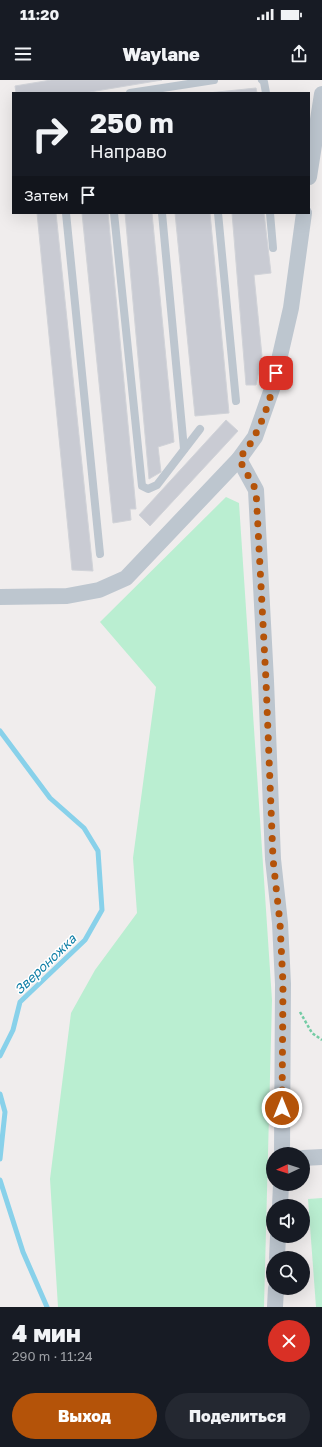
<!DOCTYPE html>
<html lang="ru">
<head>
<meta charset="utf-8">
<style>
	:root { --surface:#171b24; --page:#242831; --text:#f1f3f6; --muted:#9ea1a6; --accent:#b45309 }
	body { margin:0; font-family:"Golos Text",sans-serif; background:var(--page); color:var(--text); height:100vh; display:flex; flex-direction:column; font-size:15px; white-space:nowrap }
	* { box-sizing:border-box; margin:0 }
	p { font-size:13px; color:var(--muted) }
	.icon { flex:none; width:22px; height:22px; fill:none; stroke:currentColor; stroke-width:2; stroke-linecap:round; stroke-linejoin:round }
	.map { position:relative; height:1227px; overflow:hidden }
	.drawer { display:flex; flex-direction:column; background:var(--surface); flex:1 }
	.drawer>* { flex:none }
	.hud { position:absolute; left:12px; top:12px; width:298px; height:122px; border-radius:0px; box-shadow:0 4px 16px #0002; background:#171b24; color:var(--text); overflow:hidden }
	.needle { width:26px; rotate:266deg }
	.tools { position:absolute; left:266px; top:1067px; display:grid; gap:8px }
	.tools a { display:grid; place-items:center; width:44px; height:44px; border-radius:50%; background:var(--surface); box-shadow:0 4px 16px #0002; font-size:20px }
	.pin { position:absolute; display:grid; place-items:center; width:34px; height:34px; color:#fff; margin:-17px; border-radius:8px; box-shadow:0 2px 6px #0006 }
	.me { position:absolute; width:44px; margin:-22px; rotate:0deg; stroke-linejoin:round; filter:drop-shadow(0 0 3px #0008) }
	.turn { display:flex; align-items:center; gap:14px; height:84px; padding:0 12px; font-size:18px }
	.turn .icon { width:52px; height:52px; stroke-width:2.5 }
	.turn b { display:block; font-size:28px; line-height:34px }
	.then { display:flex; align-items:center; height:38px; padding:0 12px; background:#0003; gap:8px; font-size:15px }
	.round { display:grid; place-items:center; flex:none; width:42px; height:42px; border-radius:21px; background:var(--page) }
	.headline { display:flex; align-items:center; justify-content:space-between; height:68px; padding:0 12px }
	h1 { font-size:24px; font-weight:800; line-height:30px }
	.cta { display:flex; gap:8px; margin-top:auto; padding:8px 12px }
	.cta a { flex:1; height:46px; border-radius:24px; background:var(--accent); color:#fff; font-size:16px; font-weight:800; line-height:46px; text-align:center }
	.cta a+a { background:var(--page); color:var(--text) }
	.status { display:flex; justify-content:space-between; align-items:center; height:28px; padding:0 20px; background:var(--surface); direction:ltr }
	.status svg { height:11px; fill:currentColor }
	header { display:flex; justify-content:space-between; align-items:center; height:52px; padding:0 12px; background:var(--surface); font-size:18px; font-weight:800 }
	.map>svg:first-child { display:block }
	.green { fill:#baeed1 }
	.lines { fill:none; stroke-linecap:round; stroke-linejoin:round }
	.stream { stroke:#88d1ea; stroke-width:5 }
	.building { fill:#c9cbd3; stroke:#d1d3d8 }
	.path { stroke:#73cba4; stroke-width:2.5; stroke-dasharray:3 2; stroke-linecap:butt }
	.service { stroke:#bdc6cf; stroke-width:8 }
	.minor { stroke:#bdc6cf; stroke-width:16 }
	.route { stroke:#b45309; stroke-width:7; stroke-dasharray:0 12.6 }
	.labels { text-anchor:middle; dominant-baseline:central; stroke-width:3; stroke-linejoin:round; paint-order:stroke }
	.water-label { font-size:13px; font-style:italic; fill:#0d7da5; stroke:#fff }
</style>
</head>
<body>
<div class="status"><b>11:20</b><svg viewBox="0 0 49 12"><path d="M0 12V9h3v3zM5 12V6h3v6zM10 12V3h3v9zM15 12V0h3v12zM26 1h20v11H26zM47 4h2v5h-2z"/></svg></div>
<header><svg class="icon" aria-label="menu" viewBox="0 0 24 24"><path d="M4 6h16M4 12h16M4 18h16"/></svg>Waylane<svg class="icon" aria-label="share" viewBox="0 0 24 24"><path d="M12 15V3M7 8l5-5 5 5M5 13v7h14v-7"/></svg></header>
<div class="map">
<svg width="322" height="1227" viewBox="0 0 322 1227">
	<rect width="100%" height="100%" fill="#f0eded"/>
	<g class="green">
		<path d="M226,417L239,423L272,920L264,1227H58L50,1099L71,933L95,890L137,833L133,778L156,607L100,542Z"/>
		<path d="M322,1118V1227H316L308,1119Z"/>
	</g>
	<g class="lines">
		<g class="stream">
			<path d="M0,651L50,718L84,748L98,771L102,830L85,860L20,922L13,950L0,976"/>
			<path d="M0,1014L5,1032L0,1079"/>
			<path d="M0,1100L23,1172L47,1227"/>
		</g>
	</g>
	<g class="building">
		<path d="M51,0H162L84,13H16L15,6Z"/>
		<path d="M256,8L257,13H208Z"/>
		<path d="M37,133H56L93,491L72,490Z"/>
		<path d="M82,133H108L136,429H130L131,440L113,443Z"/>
		<path d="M125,133H152L174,362L158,367L161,392L149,399Z"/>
		<path d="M175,133H210L229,333L195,336Z"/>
		<path d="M232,133H264L271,193L254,195L262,276L256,305H246Z"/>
		<path d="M226,340L238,351L150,446L139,435Z"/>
	</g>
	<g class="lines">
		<path class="path" d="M300,932L312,953L322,960"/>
		<g class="service">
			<path d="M262,0L264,2L266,13"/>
			<path d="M130,13L214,0"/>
			<path d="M66,133L100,474"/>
			<path d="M114,133L142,406L148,409L157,405L200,349"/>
			<path d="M162,133L184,369"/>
			<path d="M218,133L236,321"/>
			<path d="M270,133L273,168"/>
		</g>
		<g class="minor">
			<path d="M309,97L322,14"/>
			<path d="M239,379L256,410L266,601L273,779L280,843L283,904L282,1074"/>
			<path d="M0,517L67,516L99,510L126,498L239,379L255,357L273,306L291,228L304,133"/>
			<path d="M303,1078L322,1077"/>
			<path d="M280,1126L281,1104"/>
			<path d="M277,1178L278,1156"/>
			<path d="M275,1227L276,1208"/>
		</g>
	</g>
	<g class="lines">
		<path class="route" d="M276,293C272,314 265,336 255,355C251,364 245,371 239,379L256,410L266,601L273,779L280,843L283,904L282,1028"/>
	</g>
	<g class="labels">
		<g class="water-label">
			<text transform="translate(45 884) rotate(-44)">Звероножка</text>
		</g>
	</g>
</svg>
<div class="tools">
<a><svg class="needle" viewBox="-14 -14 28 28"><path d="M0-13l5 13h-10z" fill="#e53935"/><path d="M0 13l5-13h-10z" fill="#9ea1a6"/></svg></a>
<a><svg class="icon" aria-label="sound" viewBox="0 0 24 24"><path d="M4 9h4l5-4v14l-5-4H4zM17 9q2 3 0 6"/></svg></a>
<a><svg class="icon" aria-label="search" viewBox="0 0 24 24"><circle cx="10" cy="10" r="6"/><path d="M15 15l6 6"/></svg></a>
</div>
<div class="pin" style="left:276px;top:293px;background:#d93025"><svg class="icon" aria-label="arrive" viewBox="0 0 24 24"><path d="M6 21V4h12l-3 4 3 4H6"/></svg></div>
<svg class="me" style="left:282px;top:1028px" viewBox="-20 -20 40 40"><circle r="17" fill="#b45309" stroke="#fff" stroke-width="3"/><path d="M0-11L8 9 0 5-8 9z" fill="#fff"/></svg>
<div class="hud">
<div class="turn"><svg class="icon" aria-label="right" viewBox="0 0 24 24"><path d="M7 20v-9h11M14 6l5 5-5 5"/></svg><div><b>250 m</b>Направо</div></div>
<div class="then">Затем<svg class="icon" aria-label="arrive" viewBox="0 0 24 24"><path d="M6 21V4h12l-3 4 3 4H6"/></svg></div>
</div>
</div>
<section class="drawer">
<div class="headline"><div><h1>4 мин</h1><p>290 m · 11:24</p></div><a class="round" style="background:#d93025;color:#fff"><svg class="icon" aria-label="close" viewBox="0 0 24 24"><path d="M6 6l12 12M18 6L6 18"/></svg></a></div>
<div class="cta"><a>Выход</a><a>Поделиться</a></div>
</section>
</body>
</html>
